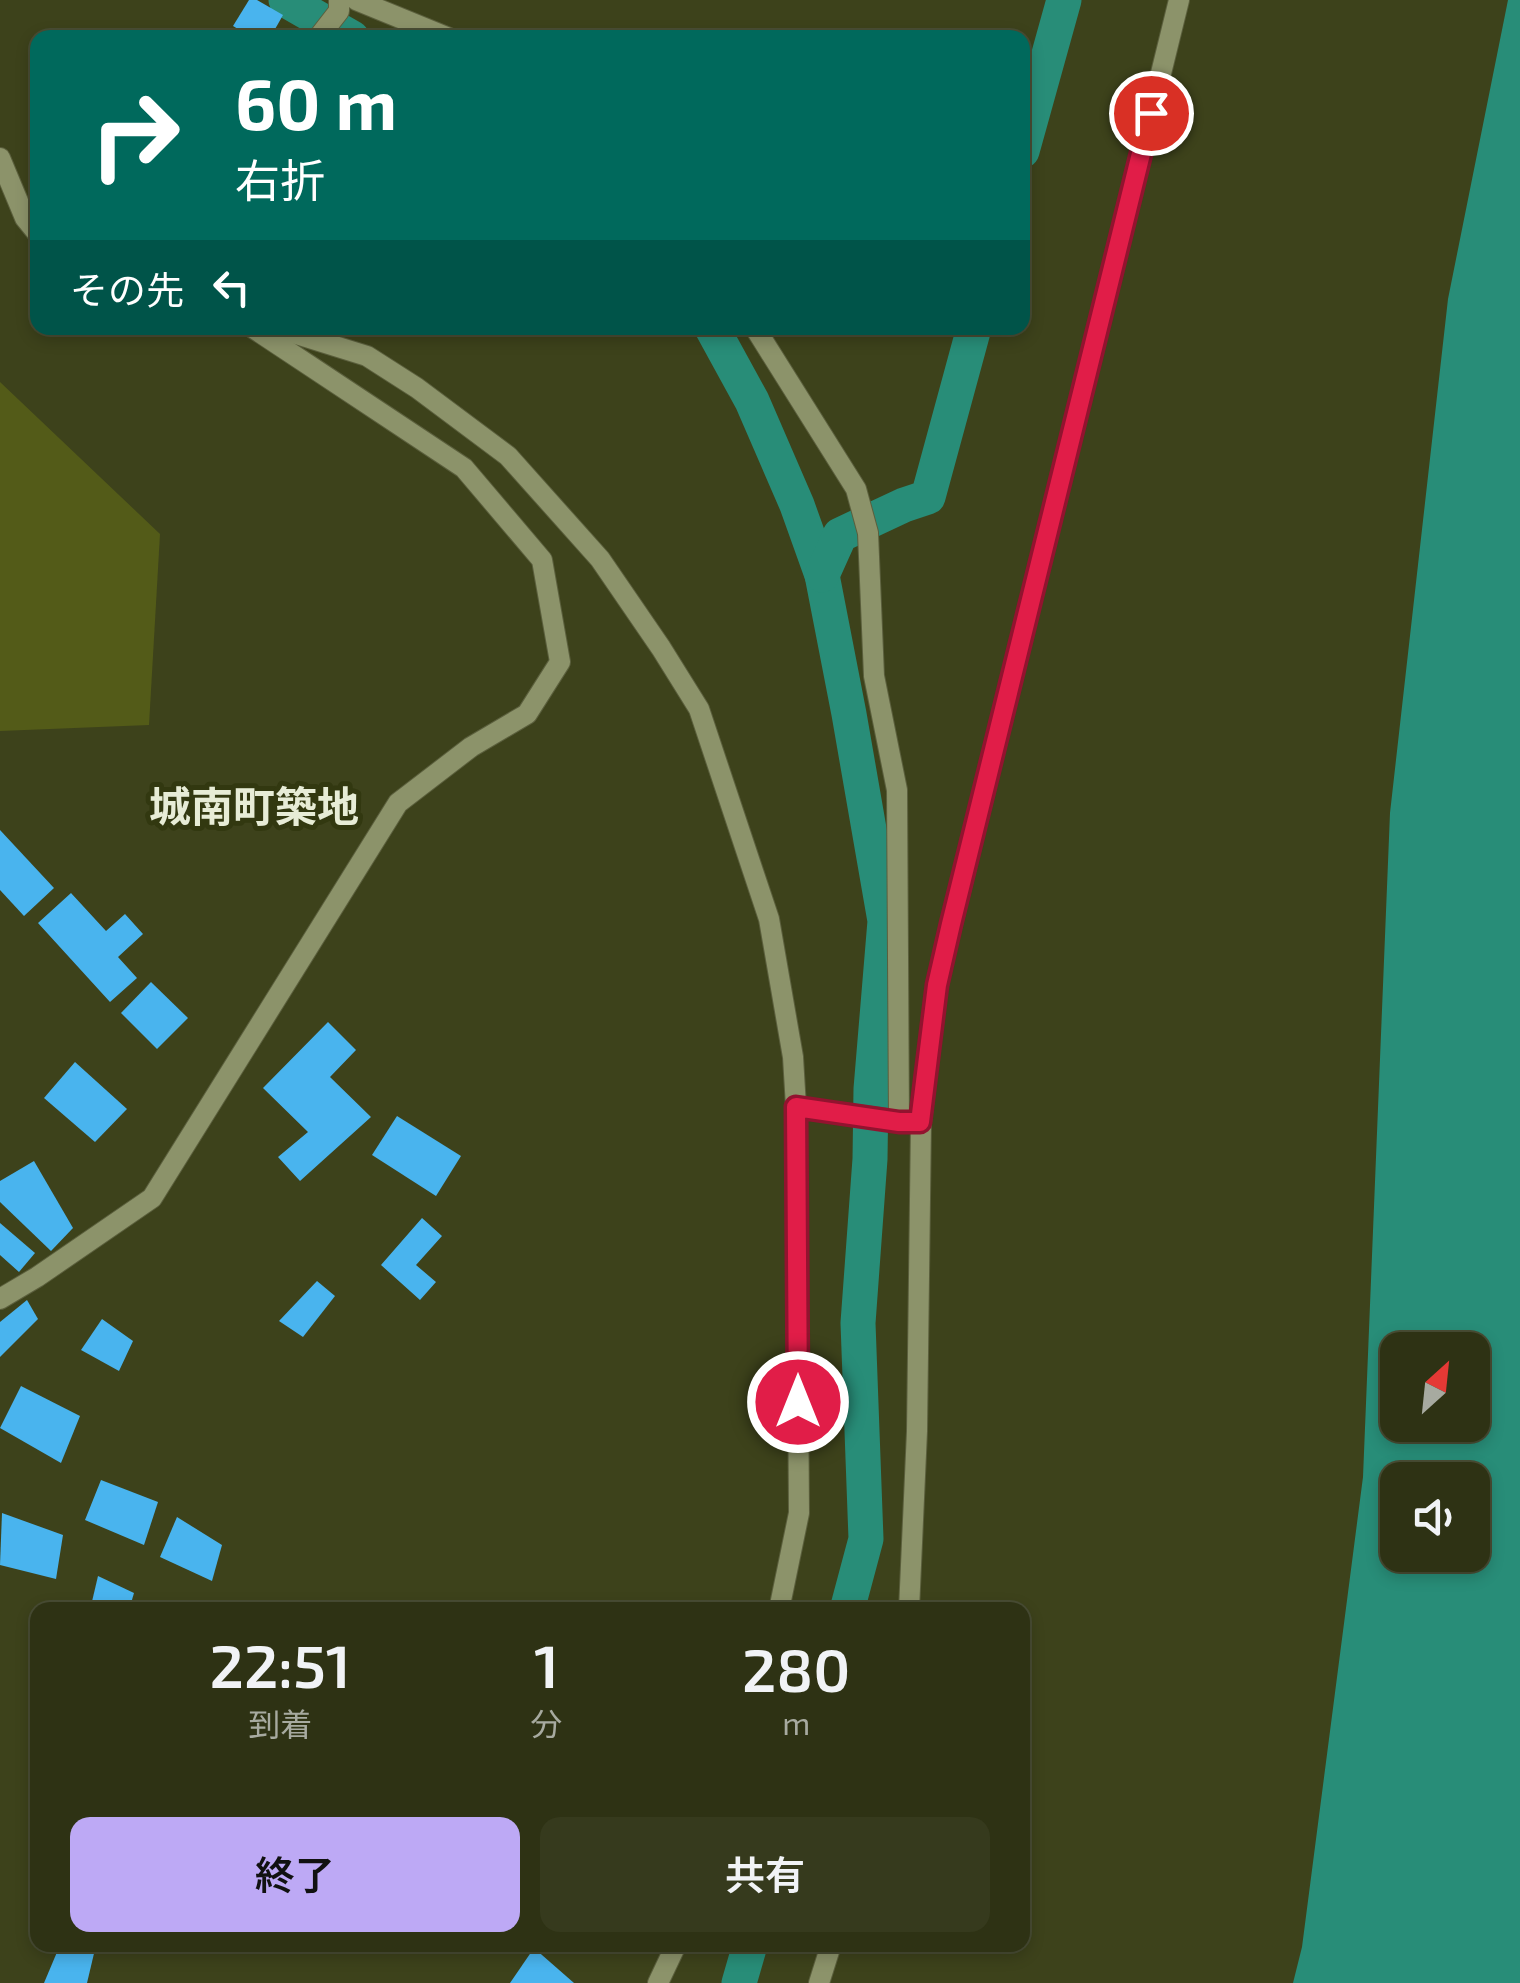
<!DOCTYPE html>
<html lang="ja">
<head>
<meta charset="utf-8">
<style>
	:root { --surface:#2e3214; --page:#363a1d; --text:#f1f3f6; --muted:#a7aaa0; --line:#494d34; --accent:#bda9f5 }
	body { margin:0; font-family:"Exo 2","Noto Sans JP",sans-serif; background:var(--page); color:var(--text); height:100vh; display:flex; flex-direction:column; font-size:38px; white-space:nowrap }
	* { box-sizing:border-box; margin:0 }
	p { font-size:32px; color:var(--muted) }
	.icon { flex:none; width:55px; height:55px; fill:none; stroke:currentColor; stroke-width:2; stroke-linecap:round; stroke-linejoin:round }
	.map { position:relative; flex:1; overflow:hidden }
	.sheet { position:absolute; left:30px; top:1602px; width:1000px; height:350px; display:flex; flex-direction:column; background:var(--surface); border-radius:20px; box-shadow:0 5px 15px #0003,0 0 0 2px var(--line) }
	.sheet>* { flex:none }
	.banner { position:absolute; left:30px; top:30px; width:1000px; height:305px; border-radius:20px; box-shadow:0 5px 15px #0003,0 0 0 2px var(--line); background:#00695c; color:#fff; overflow:hidden }
	.needle { width:65px; rotate:27deg }
	.fabs { position:absolute; left:1380px; top:1332px; display:grid; gap:20px }
	.fabs a { display:grid; place-items:center; width:110px; height:110px; border-radius:20px; background:var(--surface); box-shadow:0 5px 15px #0003,0 0 0 2px var(--line); font-size:50px }
	.pin { position:absolute; display:grid; place-items:center; width:85px; height:85px; color:#fff; margin:-42px; border:5px solid #fff; border-radius:50%; box-shadow:0 2px 10px #0007 }
	.me { position:absolute; width:110px; margin:-55px; rotate:0deg; stroke-linejoin:round; filter:drop-shadow(0 0 8px #0008) }
	.turn { display:flex; align-items:center; gap:35px; height:210px; padding:0 40px; font-size:45px }
	.turn .icon { width:130px; height:130px; stroke-width:2.5 }
	.turn b { display:block; font-size:70px; line-height:85px }
	.then { display:flex; align-items:center; height:95px; padding:0 40px; background:#0003; gap:20px; font-size:38px }
	.eta { display:flex; justify-content:space-evenly; align-items:center; height:170px; text-align:center }
	.eta b { font-size:60px; font-weight:600; line-height:70px }
	.button { display:flex; gap:20px; margin-top:auto; padding:20px 40px }
	.button a { flex:1; height:115px; border-radius:20px; background:var(--accent); color:#111; font-size:40px; font-weight:600; line-height:115px; text-align:center }
	.button a+a { background:var(--page); color:var(--text) }
	.map>svg:first-child { display:block }
	.green { fill:#535b18 }
	.water { fill:#288d78; fill-rule:evenodd }
	.lines { fill:none; stroke-linecap:round; stroke-linejoin:round }
	.canal { stroke:#288d78; stroke-width:35 }
	.building { fill:#49b4ee }
	.minor-casing { stroke:#5b5f3d; stroke-width:22 }
	.minor { stroke:#8c936a; stroke-width:20 }
	.route-casing { stroke:#92132f; stroke-width:25 }
	.route { stroke:#e11d48; stroke-width:18 }
	.labels { text-anchor:middle; dominant-baseline:central; stroke-width:10; stroke-linejoin:round; paint-order:stroke }
	.quarter-label { font-size:42px; font-weight:bold; fill:#e7ecd6; stroke:#323810 }
</style>
</head>
<body>
<div class="map">
<svg width="1520" height="1983" viewBox="0 0 1520 1983">
	<rect width="100%" height="100%" fill="#3d421b"/>
	<path class="green" d="M0,382L160,534L149,725L0,731Z"/>
	<path class="water" d="M1508,0H1520V1983H1293L1302,1947L1363,1477L1390,813L1448,299ZM1398,1350H1472V1425H1398ZM1398,1480H1472V1555H1398Z"/>
	<g class="lines">
		<g class="canal">
			<path d="M286,0L352,38"/>
			<path d="M1022,151L1064,0"/>
			<path d="M712,328L752,401L797,505L822,575L849,714L885,921L871,1089L870,1159L858,1323L866,1539L847,1610"/>
			<path d="M822,575L840,535L904,505L928,497L974,328"/>
			<path d="M739,1983L750,1945"/>
		</g>
	</g>
	<g class="building">
		<path d="M249,0H257L283,15L270,38H253L233,26Z"/>
		<path d="M0,830L54,888L24,916L0,890Z"/>
		<path d="M71,893L106,931L125,914L143,934L118,957L137,978L110,1002L38,923Z"/>
		<path d="M151,982L188,1018L157,1049L121,1013Z"/>
		<path d="M328,1022L356,1050L330,1077L371,1117L300,1181L278,1157L308,1132L263,1088Z"/>
		<path d="M75,1062L127,1109L95,1142L44,1098Z"/>
		<path d="M397,1116L461,1156L436,1196L372,1155Z"/>
		<path d="M34,1161L73,1228L51,1251L0,1202V1181Z"/>
		<path d="M422,1218L442,1236L416,1265L436,1282L420,1300L381,1265Z"/>
		<path d="M0,1223L35,1253L19,1272L0,1255Z"/>
		<path d="M317,1281L335,1296L303,1337L279,1321Z"/>
		<path d="M27,1300L38,1319L0,1357V1322Z"/>
		<path d="M102,1319L133,1341L119,1371L81,1350Z"/>
		<path d="M21,1386L80,1416L61,1463L0,1428Z"/>
		<path d="M101,1480L158,1502L144,1545L85,1520Z"/>
		<path d="M2,1513L63,1535L56,1579L0,1565Z"/>
		<path d="M177,1517L222,1545L212,1581L160,1557Z"/>
		<path d="M98,1576L134,1593L129,1610H90Z"/>
		<path d="M60,1945H96L87,1983H44Z"/>
		<path d="M534,1948L574,1983H510Z"/>
	</g>
	<g class="lines">
		<defs>
			<g id="minor">
				<path d="M356,0L449,38"/>
				<path d="M318,38L339,11V0"/>
				<path d="M0,158L25,218L38,234"/>
				<path d="M277,328L367,356L417,388L508,456L600,559L661,648L699,709L769,919L793,1057L796,1107L799,1513L779,1610"/>
				<path d="M755,328L856,489L868,533L874,676L897,790L899,1122"/>
				<path d="M796,1107L909,1122"/>
				<path d="M0,1299L37,1277L152,1198L398,803L471,747L527,714L560,662L542,560L464,468L253,328"/>
				<path d="M909,1610L917,1431L921,1122L937,985L1179,0"/>
				<path d="M658,1983L676,1945"/>
				<path d="M819,1983L831,1945"/>
			</g>
		</defs>
		<use href="#minor" class="minor-casing"/>
		<use href="#minor" class="minor"/>
	</g>
	<g class="lines">
		<defs>
			<path id="route" d="M798,1402L796,1107L899,1122H920L937,985L951,924L1151,113"/>
		</defs>
		<use href="#route" class="route-casing"/>
		<use href="#route" class="route"/>
	</g>
	<g class="labels">
		<g class="quarter-label">
			<text x="254" y="805">城南町築地</text>
		</g>
	</g>
</svg>
<div class="fabs">
<a><svg class="needle" viewBox="-14 -14 28 28"><path d="M0-13l5 13h-10z" fill="#e53935"/><path d="M0 13l5-13h-10z" fill="#a7aaa0"/></svg></a>
<a><svg class="icon" aria-label="sound" viewBox="0 0 24 24"><path d="M4 9h4l5-4v14l-5-4H4zM17 9q2 3 0 6"/></svg></a>
</div>
<div class="pin" style="left:1151px;top:113px;background:#d93025"><svg class="icon" aria-label="arrive" viewBox="0 0 24 24"><path d="M6 21V4h12l-3 4 3 4H6"/></svg></div>
<svg class="me" style="left:798px;top:1402px" viewBox="-20 -20 40 40"><circle r="17" fill="#e11d48" stroke="#fff" stroke-width="3"/><path d="M0-11L8 9 0 5-8 9z" fill="#fff"/></svg>
<div class="banner">
<div class="turn"><svg class="icon" aria-label="right" viewBox="0 0 24 24"><path d="M7 20v-9h11M14 6l5 5-5 5"/></svg><div><b>60 m</b>右折</div></div>
<div class="then">その先<svg class="icon" aria-label="left" viewBox="0 0 24 24"><path d="M17 20v-9H6M10 6l-5 5 5 5"/></svg></div>
</div>
<section class="sheet">
<div class="eta">
<div><b>22:51</b><p>到着</p></div>
<div><b>1</b><p>分</p></div>
<div><b>280</b><p>m</p></div>
</div>
<div class="button"><a>終了</a><a>共有</a></div>
</section>
</div>
</body>
</html>
